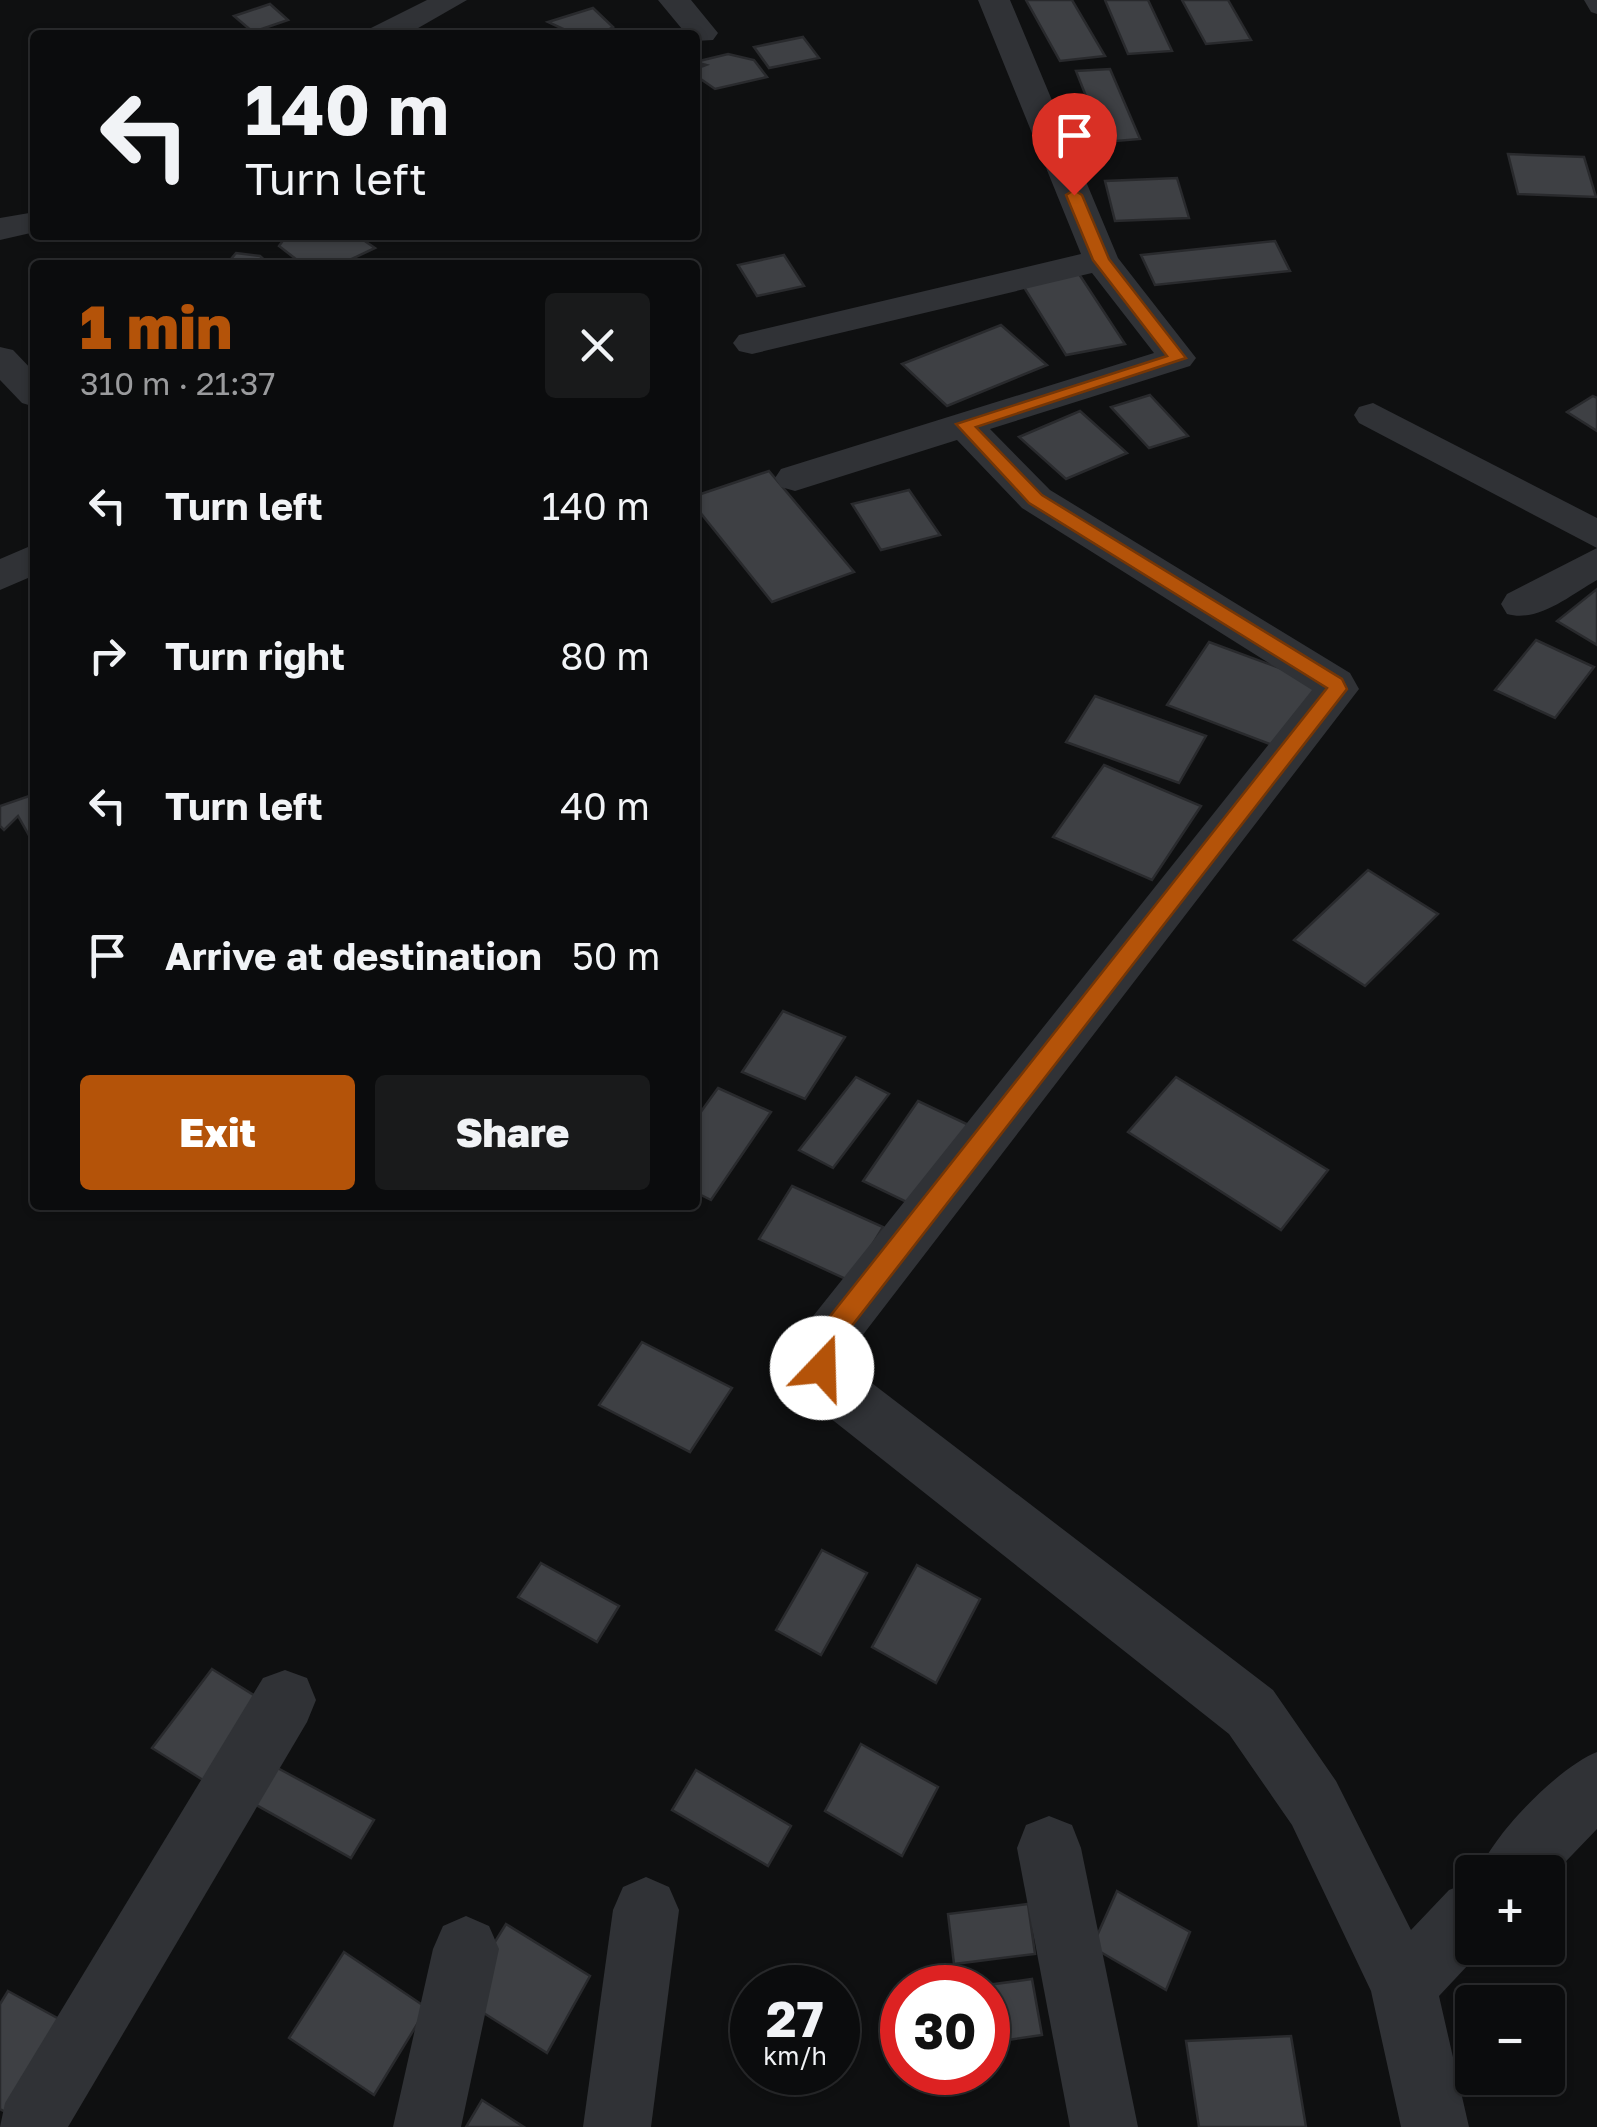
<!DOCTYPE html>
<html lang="en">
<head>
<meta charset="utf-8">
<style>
	:root { --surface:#0b0c0d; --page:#191a1b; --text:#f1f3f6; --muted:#9a9b9d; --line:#2b2c2e; --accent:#b45309 }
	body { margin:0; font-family:"Golos Text",sans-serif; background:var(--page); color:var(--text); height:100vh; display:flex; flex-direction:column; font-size:38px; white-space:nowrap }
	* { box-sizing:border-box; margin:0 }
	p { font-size:32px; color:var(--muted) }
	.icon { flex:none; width:55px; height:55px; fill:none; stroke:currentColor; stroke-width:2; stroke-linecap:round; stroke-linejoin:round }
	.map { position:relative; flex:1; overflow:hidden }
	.details { position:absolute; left:30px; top:260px; width:670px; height:950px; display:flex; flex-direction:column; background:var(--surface); border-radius:10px; box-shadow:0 2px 8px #0004,0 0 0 2px var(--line) }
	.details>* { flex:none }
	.hud { position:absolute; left:30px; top:30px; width:670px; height:210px; border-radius:10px; box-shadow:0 2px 8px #0004,0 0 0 2px var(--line); background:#0b0c0d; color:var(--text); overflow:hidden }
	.tools { position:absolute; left:1455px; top:1855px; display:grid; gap:20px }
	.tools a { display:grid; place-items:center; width:110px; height:110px; border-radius:10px; background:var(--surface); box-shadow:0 2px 8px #0004,0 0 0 2px var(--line); font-size:50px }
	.speed { position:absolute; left:730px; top:1965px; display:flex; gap:20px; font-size:50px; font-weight:700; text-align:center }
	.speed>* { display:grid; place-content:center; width:130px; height:130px; border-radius:50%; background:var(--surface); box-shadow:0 2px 8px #0004,0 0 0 2px var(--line); line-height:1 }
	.speed small { font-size:25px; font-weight:400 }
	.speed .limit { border:15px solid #d22; background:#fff; color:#111 }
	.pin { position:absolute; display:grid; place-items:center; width:85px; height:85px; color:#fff; margin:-102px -42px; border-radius:50% 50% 50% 0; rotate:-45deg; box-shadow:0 0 10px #0007 }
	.pin .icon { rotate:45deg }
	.me { position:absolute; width:110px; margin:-55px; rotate:21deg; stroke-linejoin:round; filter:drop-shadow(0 0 8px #0008) }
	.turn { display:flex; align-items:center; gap:35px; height:210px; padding:0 50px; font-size:45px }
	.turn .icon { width:130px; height:130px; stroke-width:2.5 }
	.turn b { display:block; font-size:70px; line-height:85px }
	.round { display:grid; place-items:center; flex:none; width:105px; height:105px; border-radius:10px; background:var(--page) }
	.head { display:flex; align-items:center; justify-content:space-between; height:170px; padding:0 50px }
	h1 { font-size:60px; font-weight:800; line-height:75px; color:var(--accent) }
	.cta { display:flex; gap:20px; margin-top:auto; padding:20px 50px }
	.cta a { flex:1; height:115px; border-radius:10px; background:var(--accent); color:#fff; font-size:40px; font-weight:800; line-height:115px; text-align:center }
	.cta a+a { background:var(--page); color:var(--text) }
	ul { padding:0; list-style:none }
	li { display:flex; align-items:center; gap:30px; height:150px; padding:0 50px }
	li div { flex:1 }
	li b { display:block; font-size:38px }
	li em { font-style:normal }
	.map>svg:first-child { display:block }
	.building { fill:#3e4044; stroke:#292a2d; stroke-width:2.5 }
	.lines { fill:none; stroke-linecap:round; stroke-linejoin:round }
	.service { fill:#303236; fill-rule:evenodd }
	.minor { fill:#303236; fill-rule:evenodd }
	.route { fill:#b45309; stroke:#753606; stroke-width:2.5 }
</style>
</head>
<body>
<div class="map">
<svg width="1597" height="2127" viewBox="0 0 1597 2127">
	<rect width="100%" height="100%" fill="#0f1011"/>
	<g class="building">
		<path d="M1026,0H1072L1105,56L1060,61Z"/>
		<path d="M1105,0H1148L1172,51L1128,54Z"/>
		<path d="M1182,0H1228L1251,40L1206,44Z"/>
		<path d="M270,4L288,20L253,32L234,16Z"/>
		<path d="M593,8L613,27L599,35H576L548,22Z"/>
		<path d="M803,37L819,58L769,68L754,47Z"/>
		<path d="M728,54L754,60L767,77L715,89L695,75V69L706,65L695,62Z"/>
		<path d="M1110,69L1140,139L1104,142L1076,71Z"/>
		<path d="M1508,154L1584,157L1596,197L1518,194Z"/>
		<path d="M1177,178L1189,218L1115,221L1105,181Z"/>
		<path d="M287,235H356L375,248L339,265H297L301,263L279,246Z"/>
		<path d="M1275,241L1290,271L1155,285L1141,255Z"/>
		<path d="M236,253L260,256L270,265H226Z"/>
		<path d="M784,255L804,286L757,296L738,265Z"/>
		<path d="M1079,274L1125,344L1066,355L1022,284Z"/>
		<path d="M1001,325L1047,365L947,406L902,364Z"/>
		<path d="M1150,395L1188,436L1149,448L1111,407Z"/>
		<path d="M1593,396L1597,398V431L1567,412Z"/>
		<path d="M1080,411L1127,453L1066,479L1019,437Z"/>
		<path d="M769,471L854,572L772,602L695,506V496Z"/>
		<path d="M909,490L940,535L881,550L852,504Z"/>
		<path d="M1597,589V645L1557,621Z"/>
		<path d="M1536,640L1594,667L1555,718L1495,690Z"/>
		<path d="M1209,642L1320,683L1280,748L1167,705Z"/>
		<path d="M1095,696L1206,736L1179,783L1066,742Z"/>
		<path d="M1104,765L1201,806L1152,880L1053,837Z"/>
		<path d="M35,794V833L30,837L18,816L4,830L0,826V806Z"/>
		<path d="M1368,870L1438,914L1365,986L1294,940Z"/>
		<path d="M783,1011L845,1037L805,1099L742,1072Z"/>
		<path d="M856,1077L889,1094L833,1168L799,1150Z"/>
		<path d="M1176,1077L1328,1170L1281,1230L1128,1132Z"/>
		<path d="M718,1088L771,1112L711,1200L695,1192V1120Z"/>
		<path d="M918,1101L973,1127L921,1209L863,1181Z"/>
		<path d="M792,1186L883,1227L850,1281L759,1239Z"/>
		<path d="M642,1342L732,1388L690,1452L599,1405Z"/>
		<path d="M822,1550L867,1573L821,1655L776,1630Z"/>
		<path d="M541,1563L619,1606L597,1642L518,1597Z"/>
		<path d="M917,1565L980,1599L936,1683L872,1647Z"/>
		<path d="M212,1669L273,1707L214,1787L152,1748Z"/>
		<path d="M861,1744L938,1787L902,1856L825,1811Z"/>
		<path d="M272,1765L374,1820L351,1858L249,1801Z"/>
		<path d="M696,1770L791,1826L768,1866L672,1810Z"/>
		<path d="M1117,1891L1190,1932L1166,1990L1092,1947Z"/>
		<path d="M1028,1904L1035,1954L954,1964L948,1914Z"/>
		<path d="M506,1924L590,1976L547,2053L460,1998Z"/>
		<path d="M344,1952L427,2008L374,2095L289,2038Z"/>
		<path d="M1032,1979L1042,2035L988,2043V1988H965Z"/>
		<path d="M8,1991L70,2025L13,2116L0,2109V2004Z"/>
		<path d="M1291,2036L1306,2127H1199L1186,2041Z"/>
		<path d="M482,2100L524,2127H466Z"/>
	</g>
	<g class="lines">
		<path class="service" d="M1584,0H1597V14L1591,12Z"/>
		<g class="minor">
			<path d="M427,0H467L406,35H366L371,28Z"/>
			<path d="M658,0H691L718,33L713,40L695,41V35H687Z"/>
			<path d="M978,0H1010L1118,258L1196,358L1190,366L990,429L1050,490L1350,673L1359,689L852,1349L851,1362L860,1374L1273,1690L1336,1781L1411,1930L1449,1890L1472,1881V1948H1484L1439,1996L1469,2127H1401L1371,1991L1292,1825L1229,1734L820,1410C799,1380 789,1360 806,1325L1312,690L1022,508L957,440L795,491L781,487L775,478L781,469L1154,353L1092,273L752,354L739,351L733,343L739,335L1081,254Z"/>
			<path d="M35,212V232L0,240V218Z"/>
			<path d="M0,347L13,350L35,373V407L22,403L0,380Z"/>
			<path d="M1373,403L1597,518V548L1359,423L1354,415L1359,407Z"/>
			<path d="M35,544V575L0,590V559Z"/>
			<path d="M1597,548V580C1570,595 1539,623 1507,614L1501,604L1507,594Z"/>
			<path d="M285,1670L307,1678L316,1700L307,1722L68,2127H0L5,2103L263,1678Z"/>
			<path d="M1597,1752V1829L1548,1880V1872H1479C1493,1834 1559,1767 1597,1752Z"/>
			<path d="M1049,1816L1072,1825L1081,1848L1138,2127H1070L1017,1848L1026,1825Z"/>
			<path d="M646,1877L669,1887L679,1910L651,2127H583L613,1910L623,1887Z"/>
			<path d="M466,1916L489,1926L499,1949L461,2127H393L433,1949L443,1926Z"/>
		</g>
	</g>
	<path class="route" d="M1074,190L1082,195L1109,259L1186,358L976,427L1042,495L1342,679L1347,689L837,1345L835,1368L822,1379L810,1368L816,1334L1327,688L1029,503L956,424L1167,356L1093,260L1066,195Z"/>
</svg>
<div class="tools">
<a>+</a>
<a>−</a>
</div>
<div class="speed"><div>27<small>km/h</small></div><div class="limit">30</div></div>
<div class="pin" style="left:1074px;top:195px;background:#d93025"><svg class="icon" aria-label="arrive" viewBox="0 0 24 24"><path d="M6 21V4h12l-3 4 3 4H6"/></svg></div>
<svg class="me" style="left:822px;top:1368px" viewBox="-20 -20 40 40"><circle r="19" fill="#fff"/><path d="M0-13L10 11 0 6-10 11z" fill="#b45309"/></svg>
<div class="hud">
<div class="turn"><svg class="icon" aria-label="left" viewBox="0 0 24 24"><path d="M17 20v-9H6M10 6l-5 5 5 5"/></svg><div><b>140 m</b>Turn left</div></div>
</div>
<section class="details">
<div class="head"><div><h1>1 min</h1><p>310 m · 21:37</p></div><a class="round"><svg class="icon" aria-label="close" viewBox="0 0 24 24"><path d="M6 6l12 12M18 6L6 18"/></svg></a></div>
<ul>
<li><svg class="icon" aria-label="left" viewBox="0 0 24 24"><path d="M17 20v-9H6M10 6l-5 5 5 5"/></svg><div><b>Turn left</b></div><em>140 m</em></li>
<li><svg class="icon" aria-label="right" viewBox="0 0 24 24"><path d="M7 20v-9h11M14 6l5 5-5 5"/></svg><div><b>Turn right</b></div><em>80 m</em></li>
<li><svg class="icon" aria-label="left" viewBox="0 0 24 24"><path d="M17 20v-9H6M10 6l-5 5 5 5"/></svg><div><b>Turn left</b></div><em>40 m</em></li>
<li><svg class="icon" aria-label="arrive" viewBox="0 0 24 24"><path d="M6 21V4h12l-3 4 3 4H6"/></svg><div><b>Arrive at destination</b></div><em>50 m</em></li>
</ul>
<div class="cta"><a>Exit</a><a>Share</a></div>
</section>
</div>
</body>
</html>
